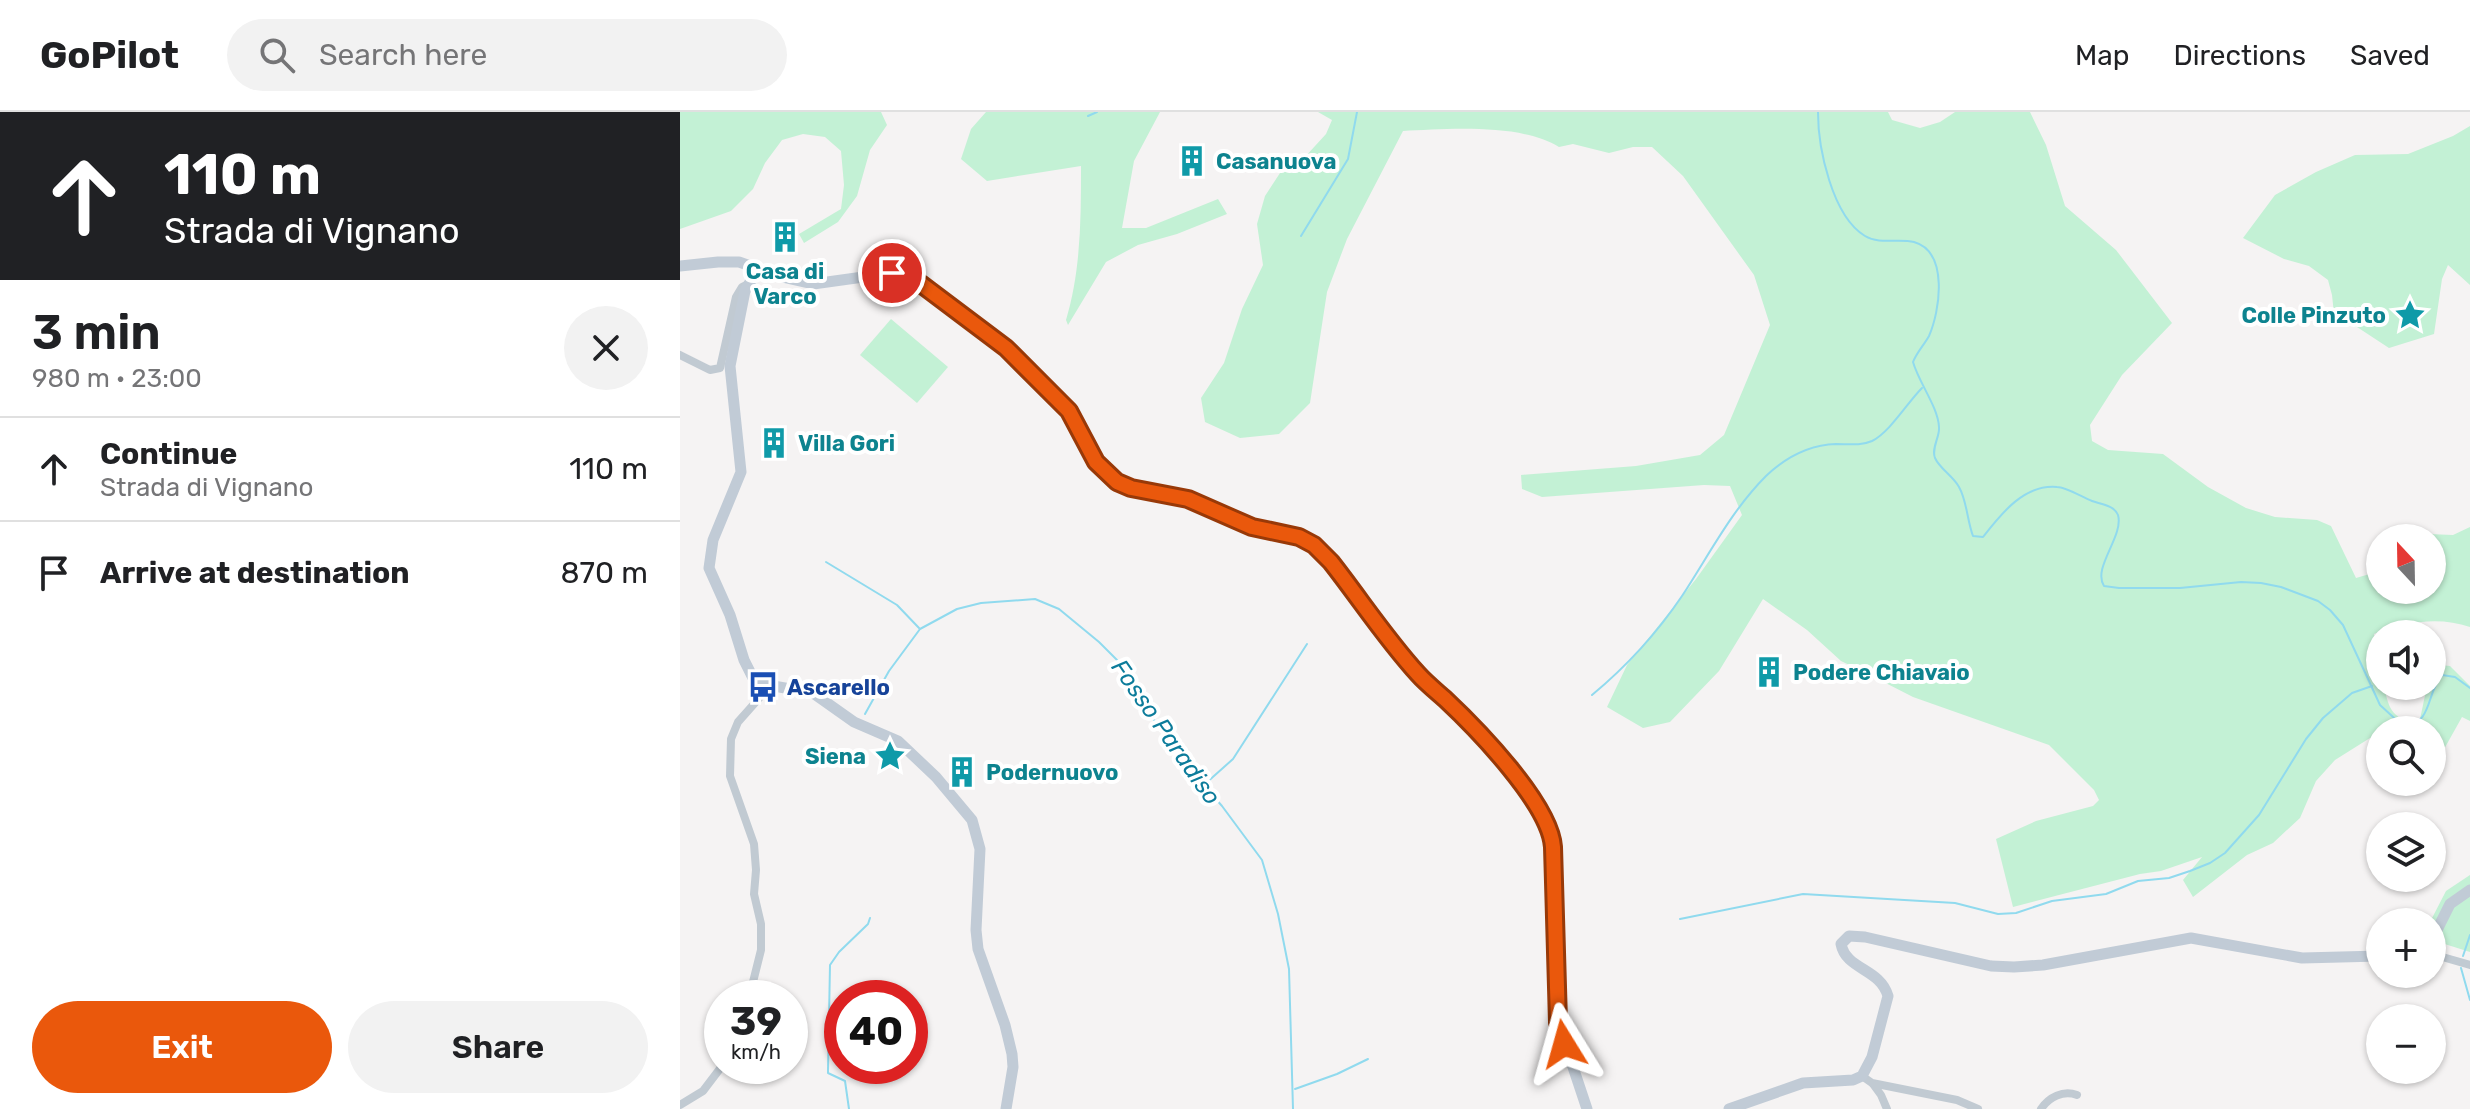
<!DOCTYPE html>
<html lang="en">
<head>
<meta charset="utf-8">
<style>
	:root { --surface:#fff; --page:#f2f2f2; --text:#202124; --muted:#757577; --line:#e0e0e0; --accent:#ea580c }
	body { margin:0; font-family:Rubik,sans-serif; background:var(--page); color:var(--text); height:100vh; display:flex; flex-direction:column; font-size:30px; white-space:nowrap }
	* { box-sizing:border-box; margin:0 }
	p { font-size:26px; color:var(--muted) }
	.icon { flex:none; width:44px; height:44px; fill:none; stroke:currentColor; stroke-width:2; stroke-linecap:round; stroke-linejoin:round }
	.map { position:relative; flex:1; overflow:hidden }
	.drawer { display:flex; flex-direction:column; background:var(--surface); width:680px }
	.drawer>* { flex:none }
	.top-card { background:#202124; color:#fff; overflow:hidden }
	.needle { width:52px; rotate:338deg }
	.controls { position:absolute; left:1686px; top:412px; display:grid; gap:16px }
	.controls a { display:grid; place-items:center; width:80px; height:80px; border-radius:50%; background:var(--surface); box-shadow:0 2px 6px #0004; font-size:40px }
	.speed { position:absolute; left:24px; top:868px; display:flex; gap:16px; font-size:40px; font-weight:700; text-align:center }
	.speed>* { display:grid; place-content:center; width:104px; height:104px; border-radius:50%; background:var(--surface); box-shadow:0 2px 6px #0004; line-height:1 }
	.speed small { font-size:20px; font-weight:400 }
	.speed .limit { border:12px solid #d22; background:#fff; color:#111 }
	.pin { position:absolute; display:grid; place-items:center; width:68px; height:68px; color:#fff; margin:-34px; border:4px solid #fff; border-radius:50%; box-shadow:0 2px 8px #0007 }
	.me { position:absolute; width:88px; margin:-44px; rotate:352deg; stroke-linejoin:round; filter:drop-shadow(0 0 6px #0008) }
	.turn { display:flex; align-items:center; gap:28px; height:168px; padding:0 32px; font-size:36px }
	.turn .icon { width:104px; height:104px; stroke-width:2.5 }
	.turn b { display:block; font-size:56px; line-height:68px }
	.round { display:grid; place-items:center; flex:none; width:84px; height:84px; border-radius:42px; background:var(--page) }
	.head { display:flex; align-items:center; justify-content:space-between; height:136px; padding:0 32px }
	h1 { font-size:48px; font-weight:600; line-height:60px }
	.cta { display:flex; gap:16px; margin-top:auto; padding:16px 32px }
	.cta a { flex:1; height:92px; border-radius:48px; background:var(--accent); color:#fff; font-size:32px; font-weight:600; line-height:92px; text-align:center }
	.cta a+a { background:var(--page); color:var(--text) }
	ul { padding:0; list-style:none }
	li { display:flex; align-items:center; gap:24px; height:104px; padding:0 32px; border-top:2px solid var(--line) }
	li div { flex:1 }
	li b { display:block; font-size:30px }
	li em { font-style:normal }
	header { display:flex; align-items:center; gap:48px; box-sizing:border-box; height:112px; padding:0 40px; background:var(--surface); border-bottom:2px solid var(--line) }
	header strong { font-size:38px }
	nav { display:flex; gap:44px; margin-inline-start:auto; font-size:28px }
	.search { width:560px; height:72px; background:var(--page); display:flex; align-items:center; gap:20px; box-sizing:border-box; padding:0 28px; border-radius:44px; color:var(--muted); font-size:30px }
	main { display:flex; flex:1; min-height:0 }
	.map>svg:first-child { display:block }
	.green { fill:#c3f1d5 }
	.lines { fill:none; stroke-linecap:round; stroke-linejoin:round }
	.stream { stroke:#90daee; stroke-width:2 }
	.street { stroke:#c1cad2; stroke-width:8 }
	.secondary { stroke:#c1cbd6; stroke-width:11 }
	.route-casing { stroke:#983908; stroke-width:20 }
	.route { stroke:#ea580c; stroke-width:14 }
	.labels { text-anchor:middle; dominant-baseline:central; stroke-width:8; stroke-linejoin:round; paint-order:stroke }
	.culture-label { font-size:22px; font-weight:bold; fill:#0d838f; stroke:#fff; text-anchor:start }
	.transit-label { font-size:22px; font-weight:bold; fill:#164399; stroke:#fff; text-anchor:start }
	.water-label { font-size:24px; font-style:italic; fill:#0c7c9b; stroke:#fff }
</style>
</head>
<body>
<header>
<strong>GoPilot</strong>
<div class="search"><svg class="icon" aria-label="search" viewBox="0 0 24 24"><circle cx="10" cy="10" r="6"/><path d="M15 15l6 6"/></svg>Search here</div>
<nav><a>Map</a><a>Directions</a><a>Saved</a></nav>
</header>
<main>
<section class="drawer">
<div class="top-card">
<div class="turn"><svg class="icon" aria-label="ahead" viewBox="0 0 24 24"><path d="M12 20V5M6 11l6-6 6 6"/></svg><div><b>110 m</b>Strada di Vignano</div></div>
</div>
<div class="head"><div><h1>3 min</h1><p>980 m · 23:00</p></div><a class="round"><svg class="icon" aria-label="close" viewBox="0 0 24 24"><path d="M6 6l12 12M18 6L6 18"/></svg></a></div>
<ul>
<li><svg class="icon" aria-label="ahead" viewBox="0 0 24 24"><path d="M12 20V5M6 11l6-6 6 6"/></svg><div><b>Continue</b><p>Strada di Vignano</p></div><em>110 m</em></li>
<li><svg class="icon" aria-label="arrive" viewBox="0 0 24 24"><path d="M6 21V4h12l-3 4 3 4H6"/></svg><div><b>Arrive at destination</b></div><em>870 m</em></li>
</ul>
<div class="cta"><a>Exit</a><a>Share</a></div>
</section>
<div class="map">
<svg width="1790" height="997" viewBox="0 0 1790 997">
	<rect width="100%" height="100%" fill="#f5f3f3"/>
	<g class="green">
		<path d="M0,0H201L207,13L190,38L177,84L158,110L124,131L119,122L161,97L164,73L161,39L145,25L123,22L102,28L85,51L73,77L51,99L0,117Z"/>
		<path d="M306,0H480L454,49L442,116H466L538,87L547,102L497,122L458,133L426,150L388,213L386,208C401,158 401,106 401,54L307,69L281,47L291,17Z"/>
		<path d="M638,0H1208L1212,8L1240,16L1260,10L1275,0H1350L1366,33L1385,94L1436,138L1492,211L1442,263L1410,313L1412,329L1428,338L1483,342L1528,375L1566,396L1595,405L1637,408L1651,414L1676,466L1700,459V478H1752V426H1740L1749,422L1773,423L1790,415V515C1759,504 1724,510 1694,522L1700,553V574H1704C1709,599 1713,607 1739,612L1747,574H1752V559L1760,553L1770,554L1790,574V609L1782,605L1763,639L1752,648V618H1700V633L1690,626L1655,648L1636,669L1620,706L1593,731L1567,743L1513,785L1503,768L1522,745L1481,759L1460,762L1333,795L1316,727L1356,709L1413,694L1419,688L1414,678L1369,633L1233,585L1188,562L1161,549L1127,518L1083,487L1039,559L990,610L963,616L927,595L947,553L1016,467L1062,403L1050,374L1024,373L862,385L842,377L841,363L956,354L1020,343L1044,323L1090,213L1074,163L1003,64L972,35H953L929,41L893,32L879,35C841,11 766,17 723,19L667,127L647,180L630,291L599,322L560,326L525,310L521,286L544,251L562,197L583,153L577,112L585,84L600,61L624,46L646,22L652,8Z"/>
		<path d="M1790,14V173L1768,153L1762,167L1754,222L1709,236L1677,215L1655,211L1652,183L1648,168L1629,154L1604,147L1563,126L1595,83L1636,60L1675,43L1728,42L1773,24Z"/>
		<path d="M211,207L268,255L237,291L180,243Z"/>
		<path d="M1790,763V840L1752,828V810H1750L1766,779Z"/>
	</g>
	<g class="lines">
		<g class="stream">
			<path d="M1138,0C1138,36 1152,104 1185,124C1200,133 1218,126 1234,130C1269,140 1260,199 1249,224C1244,233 1237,240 1233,250C1239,271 1258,295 1259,315C1260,325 1251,336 1255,346C1260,357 1273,364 1279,375C1287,389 1287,408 1293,424L1303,425C1321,402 1344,372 1377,375C1386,375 1402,385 1412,389C1420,392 1434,393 1438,403C1444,424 1412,456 1424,474L1439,476H1500L1561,470L1581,471L1601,475L1638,489L1650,498L1663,513L1700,593L1724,615C1753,611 1746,581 1762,563L1775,565L1790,576"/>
			<path d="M408,4L417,0"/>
			<path d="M621,124L668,47L677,0"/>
			<path d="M146,450L217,493L239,516"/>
			<path d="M912,583C947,554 977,521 1002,484C1029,443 1051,399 1086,364C1106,345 1128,333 1156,332C1168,332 1181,334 1192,329C1210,320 1227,291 1242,276"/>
			<path d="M185,602L209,559L240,517L277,497L301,491L355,487L379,497L419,530L444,555L449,568L493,638L542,694L582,748L598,802L609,857L613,997"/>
			<path d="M525,672L553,647L627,532"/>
			<path d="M1000,807L1123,782L1275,791L1318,802L1336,801L1372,789L1426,782L1458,769L1489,766L1510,759L1530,751L1545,741L1579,703L1626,627L1643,606L1672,581L1692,574"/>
			<path d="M1783,844L1790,823"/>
			<path d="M1781,856L1790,888"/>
			<path d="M615,977L657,962L688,947"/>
			<path d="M169,997L165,969L148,961V958L150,853L159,840L188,812L190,806"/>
		</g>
		<g class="street">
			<path d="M0,243L30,258L40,256L56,185L62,175L68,172"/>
			<path d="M1752,842L1790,853"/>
			<path d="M69,886L81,838V812L74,782L76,758L74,732L50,664L51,627L58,610L90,574"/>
			<path d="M1182,964L1192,971L1277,988L1298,997"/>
			<path d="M1193,972L1201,983L1207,997"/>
			<path d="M0,993L23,979L42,954"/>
			<path d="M1361,997C1369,985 1383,978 1397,983"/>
		</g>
		<g class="secondary">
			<path d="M0,154L38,150H59L102,165L133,172L212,161L230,166L256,182L326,236L389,299L416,350L437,370L451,376L516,389L572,415L619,425L643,441L740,565L767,589L825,652L851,685L868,713L873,735V806L879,913L907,997"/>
			<path d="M78,156L65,179L50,254L61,360L33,428L29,456L50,503L64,548L74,568L82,572L133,581L174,610L218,629L256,665L292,708L300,737L296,818L298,837L325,913L332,942L333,955L326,997"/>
			<path d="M1752,828L1770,792L1790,778"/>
			<path d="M1049,997L1123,971L1173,968L1182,964L1192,945L1208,884C1200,856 1166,858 1161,832L1169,824L1185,825L1311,854L1334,855L1363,853L1511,826L1622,846L1700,844"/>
		</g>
	</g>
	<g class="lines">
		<defs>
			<path id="route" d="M212,161L221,163L241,172L326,236L389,299L416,350L437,370L451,376L508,387L572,415L619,425L634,433L651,450C680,487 706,527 738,562C746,571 756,579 765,587C797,617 870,692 873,735L878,910L884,932"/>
		</defs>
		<use href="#route" class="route-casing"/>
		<use href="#route" class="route"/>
	</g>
	<defs>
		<symbol id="building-bare" viewBox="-9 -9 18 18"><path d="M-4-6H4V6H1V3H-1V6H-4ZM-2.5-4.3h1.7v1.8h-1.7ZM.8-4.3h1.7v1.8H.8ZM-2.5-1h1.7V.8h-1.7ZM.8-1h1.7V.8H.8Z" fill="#0f9aa8" stroke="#fff" stroke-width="2.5" paint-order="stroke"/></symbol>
		<symbol id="sight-bare" viewBox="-9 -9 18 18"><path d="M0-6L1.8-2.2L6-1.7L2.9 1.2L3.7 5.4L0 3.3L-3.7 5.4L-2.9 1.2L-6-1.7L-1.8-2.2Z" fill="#0f9aa8" stroke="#fff" stroke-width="2.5" paint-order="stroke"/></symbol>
		<symbol id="bus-bare" viewBox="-9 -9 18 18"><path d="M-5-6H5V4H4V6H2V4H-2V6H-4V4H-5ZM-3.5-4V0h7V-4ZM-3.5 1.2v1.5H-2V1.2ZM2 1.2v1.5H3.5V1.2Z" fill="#1a4fb4" stroke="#fff" stroke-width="2.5" paint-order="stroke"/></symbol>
	</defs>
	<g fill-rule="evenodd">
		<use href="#building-bare" x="490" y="27" width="44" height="44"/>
		<use href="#building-bare" x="83" y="103" width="44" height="44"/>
		<use href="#sight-bare" x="1708" y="181" width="44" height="44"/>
		<use href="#building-bare" x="72" y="309" width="44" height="44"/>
		<use href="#building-bare" x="1067" y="538" width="44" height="44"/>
		<use href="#bus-bare" x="61" y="553" width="44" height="44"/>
		<use href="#sight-bare" x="188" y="622" width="44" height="44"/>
		<use href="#building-bare" x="260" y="638" width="44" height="44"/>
	</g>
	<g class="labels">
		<g class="culture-label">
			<text x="536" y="49">Casanuova</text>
			<text x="105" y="159" text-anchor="middle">Casa di<tspan x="105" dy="25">Varco</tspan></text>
			<text x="1706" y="203" text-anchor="end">Colle Pinzuto</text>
			<text x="118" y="331">Villa Gori</text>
			<text x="1113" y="560">Podere Chiavaio</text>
			<text x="186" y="644" text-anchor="end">Siena</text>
			<text x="306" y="660">Podernuovo</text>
		</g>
		<g class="transit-label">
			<text x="107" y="575">Ascarello</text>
		</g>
		<g class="water-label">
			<text transform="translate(486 620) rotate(55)">Fosso Paradiso</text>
		</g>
	</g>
</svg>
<div class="controls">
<a><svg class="needle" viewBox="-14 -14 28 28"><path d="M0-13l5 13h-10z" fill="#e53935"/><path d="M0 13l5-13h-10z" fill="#757577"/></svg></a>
<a><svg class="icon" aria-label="sound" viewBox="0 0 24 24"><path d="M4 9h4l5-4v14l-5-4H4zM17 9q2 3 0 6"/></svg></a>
<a><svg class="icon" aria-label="search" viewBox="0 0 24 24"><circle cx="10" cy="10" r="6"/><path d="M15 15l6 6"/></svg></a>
<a><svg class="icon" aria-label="layers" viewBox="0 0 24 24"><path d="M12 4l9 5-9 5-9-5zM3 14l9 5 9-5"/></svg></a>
<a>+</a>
<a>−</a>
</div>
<div class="speed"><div>39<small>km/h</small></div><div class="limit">40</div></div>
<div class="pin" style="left:212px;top:161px;background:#d93025"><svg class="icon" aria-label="arrive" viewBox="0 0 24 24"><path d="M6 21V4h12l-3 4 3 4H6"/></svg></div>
<svg class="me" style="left:884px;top:932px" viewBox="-20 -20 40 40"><path d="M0-17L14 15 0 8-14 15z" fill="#ea580c" stroke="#fff" stroke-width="4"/></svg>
</div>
</main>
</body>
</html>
